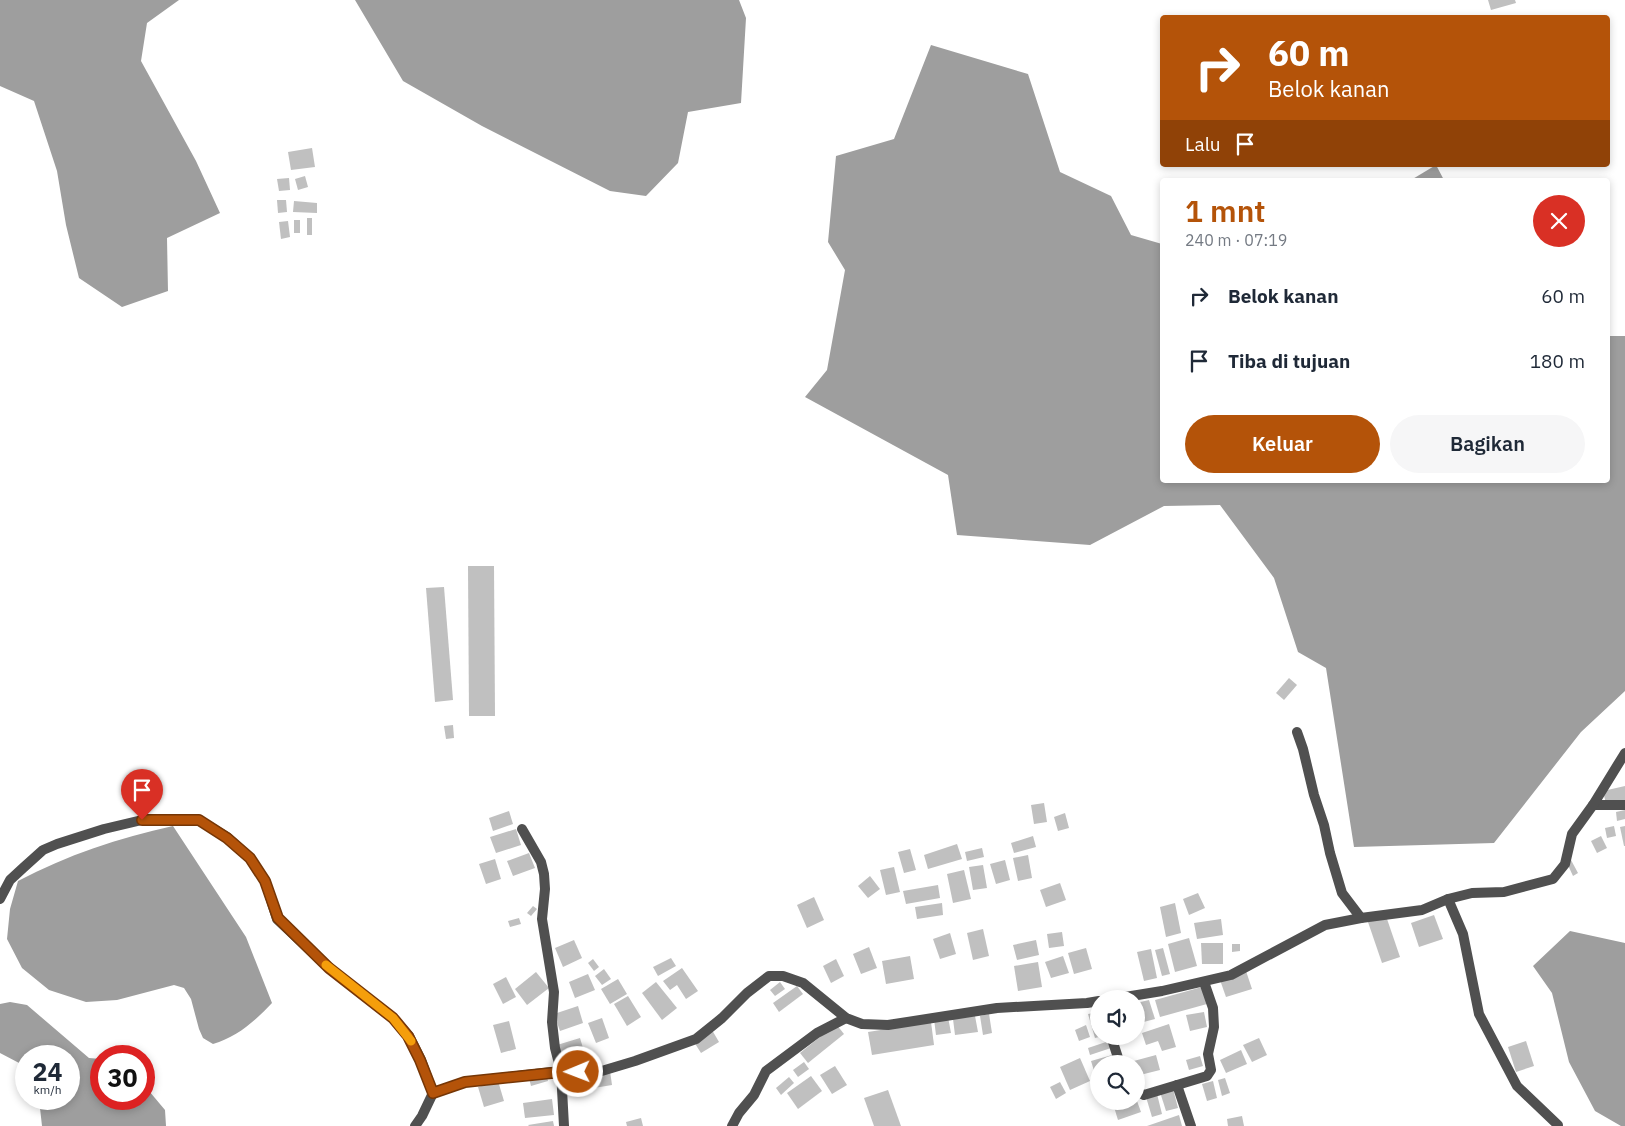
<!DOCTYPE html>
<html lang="id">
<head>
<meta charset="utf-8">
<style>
	:root { --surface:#fff; --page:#f6f6f7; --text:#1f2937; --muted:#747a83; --accent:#b45309 }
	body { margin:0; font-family:"IBM Plex Sans",sans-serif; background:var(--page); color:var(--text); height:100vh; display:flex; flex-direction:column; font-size:19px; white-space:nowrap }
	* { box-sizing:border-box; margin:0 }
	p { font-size:16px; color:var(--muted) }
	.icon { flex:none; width:28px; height:28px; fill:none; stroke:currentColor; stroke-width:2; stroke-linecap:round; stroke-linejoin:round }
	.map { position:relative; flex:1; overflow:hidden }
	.sheet { position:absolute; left:1160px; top:178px; width:450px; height:305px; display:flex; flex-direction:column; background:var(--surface); border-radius:5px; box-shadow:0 2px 8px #0003 }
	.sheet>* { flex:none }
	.hud { position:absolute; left:1160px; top:15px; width:450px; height:152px; border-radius:5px; box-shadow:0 2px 8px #0003; background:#b45309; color:#fff; overflow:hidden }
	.controls { position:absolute; left:1090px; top:990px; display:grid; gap:10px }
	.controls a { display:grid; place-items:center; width:55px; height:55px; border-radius:50%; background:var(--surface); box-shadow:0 2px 8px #0003; font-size:25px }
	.speed { position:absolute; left:15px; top:1045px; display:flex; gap:10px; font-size:25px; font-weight:700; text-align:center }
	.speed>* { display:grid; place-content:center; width:65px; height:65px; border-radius:50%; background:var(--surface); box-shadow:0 2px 8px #0003; line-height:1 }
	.speed small { font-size:12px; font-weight:400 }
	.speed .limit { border:8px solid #d22; background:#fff; color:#111 }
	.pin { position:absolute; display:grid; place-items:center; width:42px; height:42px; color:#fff; margin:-51px -21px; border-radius:50% 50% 50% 0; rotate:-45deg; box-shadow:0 0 5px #0007 }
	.pin .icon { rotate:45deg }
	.me { position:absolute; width:55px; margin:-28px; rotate:269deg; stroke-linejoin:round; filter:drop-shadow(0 0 4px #0008) }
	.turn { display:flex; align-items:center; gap:18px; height:105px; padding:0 25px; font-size:22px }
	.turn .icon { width:65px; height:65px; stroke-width:2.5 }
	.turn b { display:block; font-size:35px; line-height:42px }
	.then { display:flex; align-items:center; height:48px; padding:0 25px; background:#0003; gap:10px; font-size:19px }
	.round { display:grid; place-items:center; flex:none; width:52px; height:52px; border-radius:26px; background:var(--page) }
	.headline { display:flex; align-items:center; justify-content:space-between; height:85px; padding:0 25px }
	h1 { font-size:30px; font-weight:600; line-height:38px; color:var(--accent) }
	.action { display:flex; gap:10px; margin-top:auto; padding:10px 25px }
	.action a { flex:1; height:58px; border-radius:30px; background:var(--accent); color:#fff; font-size:20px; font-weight:600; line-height:58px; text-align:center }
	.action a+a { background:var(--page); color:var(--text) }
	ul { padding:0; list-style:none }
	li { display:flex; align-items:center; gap:15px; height:65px; padding:0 25px }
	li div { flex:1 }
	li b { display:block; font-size:19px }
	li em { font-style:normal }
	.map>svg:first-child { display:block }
	.water { fill:#9e9e9e }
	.building { fill:#c0c0c0 }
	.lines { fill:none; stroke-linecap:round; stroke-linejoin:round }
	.street { stroke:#505050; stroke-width:10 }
	.route-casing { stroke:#753606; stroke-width:12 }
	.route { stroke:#b45309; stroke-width:9 }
	.slow { stroke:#f59e0b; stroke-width:9 }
</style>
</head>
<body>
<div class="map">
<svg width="1625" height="1126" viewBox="0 0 1625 1126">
	<rect width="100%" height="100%" fill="#fff"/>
	<g class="water">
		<path d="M0,0H179L147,23L141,61L196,161L220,213L167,238L168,291L122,307L79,278L66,225L57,171L34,101L0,86Z"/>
		<path d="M355,0H739L746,18L741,103L688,112L678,163L646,196L610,191L482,126L403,81Z"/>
		<path d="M931,45L1028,74L1060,172L1111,196L1131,235L1162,244V480H1608V336H1625V691L1581,732L1494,843L1354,847L1326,668L1298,652L1274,578L1220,505L1164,506L1090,545L957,535L948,475L805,397L827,370L845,270L828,242L836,156L894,139Z"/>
		<path d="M1436,165L1444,180H1411Z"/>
		<path d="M173,826L246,937L272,1003C255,1021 237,1037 213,1044L203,1038L199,1029L191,999L184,988L174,985L117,1000L86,1002L49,990L22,968L7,939L10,909L18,881C67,855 119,838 173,826Z"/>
		<path d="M1570,931L1625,943V1126H1621L1595,1111L1569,1062L1552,993L1533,966Z"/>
		<path d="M10,1002L27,1005L89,1058L101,1059V1099H144V1085L165,1110L166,1126H42L39,1099H69V1056H26V1071L21,1064L0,1053V1004Z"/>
	</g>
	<g class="building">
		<path d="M1488,0H1515L1516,3L1491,10Z"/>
		<path d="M312,148L315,167L291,170L288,152Z"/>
		<path d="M305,176L308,187L298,190L295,179Z"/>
		<path d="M289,178L290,190L279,191L277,179Z"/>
		<path d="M277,200H286L287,212L278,213Z"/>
		<path d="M294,201L317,203V213L293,212Z"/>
		<rect x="307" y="218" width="5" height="17"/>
		<rect x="294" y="220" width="6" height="13"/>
		<path d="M288,221L290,237L281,239L279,222Z"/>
		<path d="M468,566H494L495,716H469Z"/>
		<path d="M444,587L453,700L435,702L426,588Z"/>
		<path d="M1289,678L1297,685L1284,700L1276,693Z"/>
		<path d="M453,725L454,738L446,739L444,726Z"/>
		<path d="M1625,786V800L1606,804L1603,791Z"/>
		<path d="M1044,803L1047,822L1034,824L1031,805Z"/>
		<path d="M1625,810V819L1617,821L1616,812Z"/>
		<path d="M509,811L513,824L493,831L489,818Z"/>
		<path d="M1065,813L1069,828L1058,831L1054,817Z"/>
		<path d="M1614,826L1616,836L1607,838L1605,828Z"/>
		<path d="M1625,826V846H1624L1620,827Z"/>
		<path d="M516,829L521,845L496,853L490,837Z"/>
		<path d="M1033,836L1036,847L1014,853L1011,843Z"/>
		<path d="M1601,836L1607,848L1597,853L1591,841Z"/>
		<path d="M957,844L962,859L928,869L924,855Z"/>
		<path d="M982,848L984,857L967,861L965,852Z"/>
		<path d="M910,849L916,870L904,873L898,852Z"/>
		<path d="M529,853L535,868L513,876L507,861Z"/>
		<path d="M1028,855L1032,878L1018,881L1013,858Z"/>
		<path d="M495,859L501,879L486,884L479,864Z"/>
		<path d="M1005,860L1010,880L996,884L990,864Z"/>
		<path d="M1571,860L1578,873L1573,876L1567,863Z"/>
		<path d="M983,865L987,888L973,890L969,867Z"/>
		<path d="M894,867L900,892L886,895L880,870Z"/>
		<path d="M964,870L971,899L953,903L947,874Z"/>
		<path d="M870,876L880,889L868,898L858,886Z"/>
		<path d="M1060,883L1066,900L1046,907L1040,890Z"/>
		<path d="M938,885L940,898L906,904L903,891Z"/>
		<path d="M1198,893L1205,908L1189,915L1183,899Z"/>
		<path d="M814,897L824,920L807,928L797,905Z"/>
		<path d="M942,903L943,915L917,919L915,907Z"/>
		<path d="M1175,903L1181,933L1166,937L1160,907Z"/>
		<path d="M533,906L537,909L531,916L527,913Z"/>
		<path d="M1434,915L1443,939L1419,947L1411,923Z"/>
		<path d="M1386,916L1400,957L1382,963L1368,922Z"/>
		<path d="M519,918L521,924L510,927L508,921Z"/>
		<path d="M1221,919L1223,935L1197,939L1194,923Z"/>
		<path d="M983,929L989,956L973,960L967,933Z"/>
		<path d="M1062,932L1064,946L1049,948L1047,934Z"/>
		<path d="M950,933L956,954L940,959L933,939Z"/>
		<path d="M1189,938L1197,966L1175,972L1168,944Z"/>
		<path d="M574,940L582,958L563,967L555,948Z"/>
		<path d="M1036,940L1039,955L1017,960L1013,945Z"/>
		<path d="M1201,943H1223V964H1202Z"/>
		<path d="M1232,944H1240V951L1232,952Z"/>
		<path d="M869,947L877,968L861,974L853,954Z"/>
		<path d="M1086,948L1092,969L1074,974L1068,953Z"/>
		<path d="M1163,948L1170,974L1162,976L1155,950Z"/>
		<path d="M1151,949L1157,978L1144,981L1137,952Z"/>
		<path d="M910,956L914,979L886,984L882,961Z"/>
		<path d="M1063,956L1069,973L1051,978L1045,962Z"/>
		<path d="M671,958L676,966L658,976L653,967Z"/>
		<path d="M593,959L599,967L594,971L588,963Z"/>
		<path d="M836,959L844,976L831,983L823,966Z"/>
		<path d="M1038,962L1042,987L1018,991L1014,966Z"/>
		<path d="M682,968L698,991L686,999L677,985L670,990L663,981Z"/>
		<path d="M604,969L611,979L602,985L595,976Z"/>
		<path d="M1246,971L1252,989L1226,997L1220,980Z"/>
		<path d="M536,972L549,988L527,1005L515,989Z"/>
		<path d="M588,974L595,990L575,998L569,982Z"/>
		<path d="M506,977L516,997L503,1004L493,984Z"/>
		<path d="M618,979L627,994L610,1004L601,989Z"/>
		<path d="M656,982L677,1008L662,1020L642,993Z"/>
		<path d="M780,982L785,989L775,996L770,990Z"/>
		<path d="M797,986L803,994L779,1012L773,1003Z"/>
		<path d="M1202,987L1207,1004L1160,1017L1155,1000Z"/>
		<path d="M628,996L641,1017L627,1026L614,1004Z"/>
		<path d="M1149,1000L1155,1019L1136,1024V1003Z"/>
		<path d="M578,1006L583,1023L560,1031L554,1014Z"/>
		<path d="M1099,1012V1037L1095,1038L1088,1014Z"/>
		<path d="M1204,1012L1207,1027L1190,1031L1186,1015Z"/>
		<path d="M989,1014L992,1033L983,1035L980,1016Z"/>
		<path d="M975,1016L978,1032L955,1035L953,1019Z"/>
		<path d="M948,1017L951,1033L936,1035L934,1019Z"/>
		<path d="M602,1018L609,1038L596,1043L588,1023Z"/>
		<path d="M509,1021L516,1049L501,1053L493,1025Z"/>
		<path d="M931,1022L934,1045L872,1055L868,1032Z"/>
		<path d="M836,1024L844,1034L808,1063L800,1053Z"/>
		<path d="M1169,1024L1176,1047L1162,1051L1158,1041L1146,1045L1142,1033Z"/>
		<path d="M1086,1025L1090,1037L1079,1041L1075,1030Z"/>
		<path d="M712,1030L719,1042L701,1053L694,1042Z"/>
		<path d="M580,1038L583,1048L561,1056L557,1045Z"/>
		<path d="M1259,1038L1267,1055L1252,1062L1243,1045Z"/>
		<path d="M1109,1041L1111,1048L1090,1055L1088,1048Z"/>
		<path d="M1526,1041L1534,1066L1516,1072L1508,1047Z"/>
		<path d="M1241,1050L1247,1064L1226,1073L1220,1060Z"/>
		<path d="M1112,1055L1115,1064H1099V1076L1096,1077L1091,1061Z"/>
		<path d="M1156,1055L1160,1070L1136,1076V1064H1131L1130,1062Z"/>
		<path d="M1200,1056L1203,1066L1189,1070L1186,1060Z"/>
		<path d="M1080,1058L1090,1081L1070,1090L1060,1067Z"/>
		<path d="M804,1062L809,1069L798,1077L793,1070Z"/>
		<path d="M835,1066L847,1085L832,1094L820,1075Z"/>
		<path d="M610,1071L612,1085L594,1088L592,1074Z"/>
		<path d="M546,1073L548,1081L531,1086L529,1078Z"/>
		<path d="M811,1076L822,1091L798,1109L787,1093Z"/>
		<path d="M789,1077L794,1083L781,1095L776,1088Z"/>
		<path d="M1225,1078L1230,1093L1222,1096L1218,1080Z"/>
		<path d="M498,1081L504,1101L484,1107L478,1087Z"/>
		<path d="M1213,1081L1217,1098L1207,1101L1202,1084Z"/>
		<path d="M1060,1082L1066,1093L1056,1099L1050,1087Z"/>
		<path d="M1173,1089L1178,1108L1166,1111L1160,1092Z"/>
		<path d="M888,1090L901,1126H874L864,1098Z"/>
		<path d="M1157,1094L1162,1114L1152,1117L1146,1097Z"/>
		<path d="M552,1099L554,1115L525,1118L523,1103Z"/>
		<path d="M1133,1101H1137L1141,1112L1118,1120L1114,1107Z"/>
		<path d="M1179,1115L1182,1126H1147Z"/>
		<path d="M1242,1116L1244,1126H1228L1227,1119Z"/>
		<path d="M641,1118L643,1126H627L626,1122Z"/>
		<path d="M553,1121L554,1126H529L528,1125Z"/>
	</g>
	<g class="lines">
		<g class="street">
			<path d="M1297,732L1303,749L1314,795L1324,825L1330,853L1342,893L1361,918"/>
			<path d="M1593,805H1625"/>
			<path d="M522,829L541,862L544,874L545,889L542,919L554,992L552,1022L555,1048L561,1071L564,1126"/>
			<path d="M0,899L10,880L23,868L43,850L57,844L104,829L142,820H199L227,837L250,858L265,881L277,919L329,968L393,1018L409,1036L421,1060L433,1093L422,1116L415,1126"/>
			<path d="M1448,899L1463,934L1479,1014L1517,1086L1558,1125"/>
			<path d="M1113,999L1162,991L1231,975L1325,925L1361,918L1422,910L1448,899L1472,893L1504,892L1553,879L1565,864L1572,834L1593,805L1625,753"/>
			<path d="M1111,1036L1120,1064"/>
			<path d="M1177,1085L1191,1126"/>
			<path d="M1136,1091L1144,1095L1207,1076L1211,1070L1208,1054L1214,1027L1213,1008L1204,982"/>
			<path d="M433,1093L465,1082L561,1071L595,1073L635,1061L696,1039L722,1018L747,993L769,976H783L803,983L846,1018L862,1024L888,1025L997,1008L1087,1003L1099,1001"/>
			<path d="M732,1126L739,1113L754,1095L766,1071L817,1033L846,1018"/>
		</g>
	</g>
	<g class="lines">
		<defs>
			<path id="route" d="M142,820H199L227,838L250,858L265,881L278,918L329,968L393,1018L408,1036L420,1060L433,1093L465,1082L561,1072H578"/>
		</defs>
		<use href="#route" class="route-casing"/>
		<use href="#route" class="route"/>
		<path class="slow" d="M326,965L393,1018L411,1041"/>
	</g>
</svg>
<div class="controls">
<a><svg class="icon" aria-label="sound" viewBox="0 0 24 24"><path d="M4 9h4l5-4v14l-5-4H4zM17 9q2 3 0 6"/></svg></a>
<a><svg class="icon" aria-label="search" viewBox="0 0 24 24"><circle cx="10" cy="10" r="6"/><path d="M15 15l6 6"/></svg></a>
</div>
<div class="speed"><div>24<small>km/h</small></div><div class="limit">30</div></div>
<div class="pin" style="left:142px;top:820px;background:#d93025"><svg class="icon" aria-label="arrive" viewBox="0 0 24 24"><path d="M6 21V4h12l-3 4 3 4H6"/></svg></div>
<svg class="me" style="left:578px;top:1072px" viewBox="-20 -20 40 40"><circle r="17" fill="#b45309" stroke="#fff" stroke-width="3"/><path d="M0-11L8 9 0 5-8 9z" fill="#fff"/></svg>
<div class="hud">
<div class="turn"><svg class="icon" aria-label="right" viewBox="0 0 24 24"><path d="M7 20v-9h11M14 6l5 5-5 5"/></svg><div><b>60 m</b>Belok kanan</div></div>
<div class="then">Lalu<svg class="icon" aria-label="arrive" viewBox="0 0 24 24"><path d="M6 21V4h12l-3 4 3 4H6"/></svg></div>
</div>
<section class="sheet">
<div class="headline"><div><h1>1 mnt</h1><p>240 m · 07:19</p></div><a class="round" style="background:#d93025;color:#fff"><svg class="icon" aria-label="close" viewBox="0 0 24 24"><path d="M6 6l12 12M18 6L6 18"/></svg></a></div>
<ul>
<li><svg class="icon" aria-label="right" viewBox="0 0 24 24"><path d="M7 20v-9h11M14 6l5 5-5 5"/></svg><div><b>Belok kanan</b></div><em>60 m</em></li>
<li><svg class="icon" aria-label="arrive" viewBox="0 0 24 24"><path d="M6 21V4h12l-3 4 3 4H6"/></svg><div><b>Tiba di tujuan</b></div><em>180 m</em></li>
</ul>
<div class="action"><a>Keluar</a><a>Bagikan</a></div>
</section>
</div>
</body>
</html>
